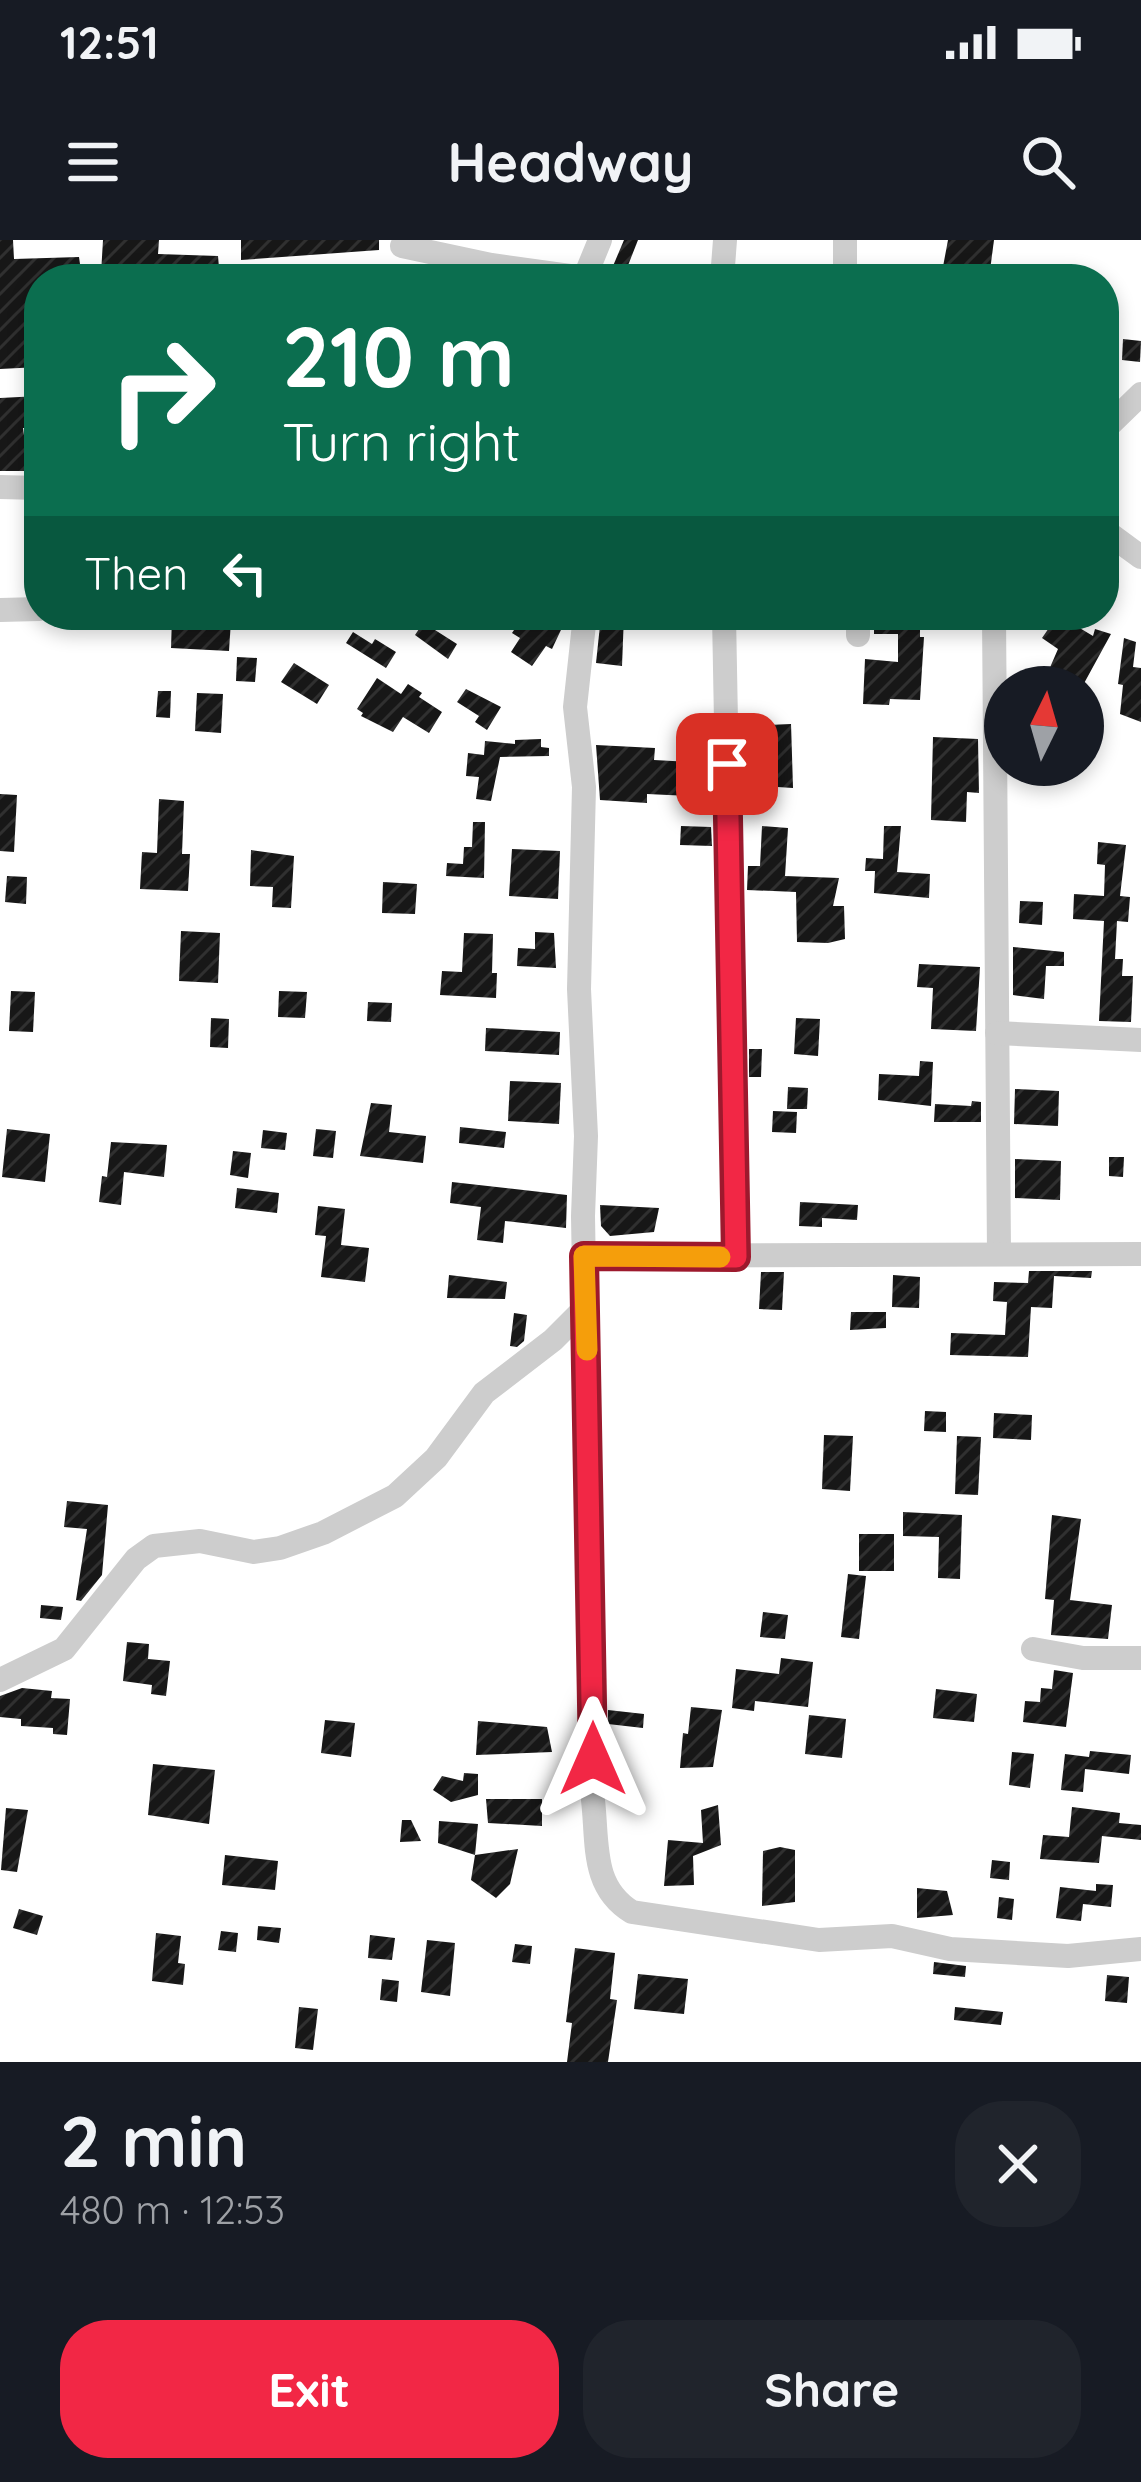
<!DOCTYPE html>
<html lang="en">
<head>
<meta charset="utf-8">
<style>
	:root { --surface:#171b24; --page:#20242c; --text:#f1f3f6; --muted:#9ea1a6; --accent:#f22745 }
	body { margin:0; font-family:Quicksand,sans-serif; background:var(--page); color:var(--text); height:100vh; display:flex; flex-direction:column; font-size:45px; white-space:nowrap }
	* { box-sizing:border-box; margin:0 }
	p { font-size:39px; color:var(--muted) }
	.icon { flex:none; width:66px; height:66px; fill:none; stroke:currentColor; stroke-width:2; stroke-linecap:round; stroke-linejoin:round }
	.map { position:relative; height:1822px; overflow:hidden }
	.side { display:flex; flex-direction:column; background:var(--surface); flex:1 }
	.side>* { flex:none }
	.banner { position:absolute; left:24px; top:24px; width:1095px; height:366px; border-radius:48px; box-shadow:0 6px 18px #0003; background:#0b6e4f; color:#fff; overflow:hidden }
	.needle { width:78px; rotate:5deg }
	.fabs { position:absolute; left:984px; top:426px; display:grid; gap:24px }
	.fabs a { display:grid; place-items:center; width:120px; height:120px; border-radius:50%; background:var(--surface); box-shadow:0 6px 18px #0003; font-size:60px }
	.pin { position:absolute; display:grid; place-items:center; width:102px; height:102px; color:#fff; margin:-51px; border-radius:24px; box-shadow:0 6px 18px #0006 }
	.me { position:absolute; width:132px; margin:-66px; rotate:0deg; stroke-linejoin:round; filter:drop-shadow(0 0 9px #0008) }
	.turn { display:flex; align-items:center; gap:42px; height:252px; padding:0 60px; font-size:54px }
	.turn .icon { width:156px; height:156px; stroke-width:2.5 }
	.turn b { display:block; font-size:84px; line-height:102px }
	.then { display:flex; align-items:center; height:114px; padding:0 60px; background:#0003; gap:24px; font-size:45px }
	.round { display:grid; place-items:center; flex:none; width:126px; height:126px; border-radius:48px; background:var(--page) }
	.overview { display:flex; align-items:center; justify-content:space-between; height:204px; padding:0 60px }
	h1 { font-size:72px; font-weight:700; line-height:90px }
	.primary-button { display:flex; gap:24px; margin-top:auto; padding:24px 60px }
	.primary-button a { flex:1; height:138px; border-radius:48px; background:var(--accent); color:#fff; font-size:48px; font-weight:700; line-height:138px; text-align:center }
	.primary-button a+a { background:var(--page); color:var(--text) }
	.status { display:flex; justify-content:space-between; align-items:center; height:84px; padding:0 60px; background:var(--surface); direction:ltr }
	.status svg { height:33px; fill:currentColor }
	header { display:flex; justify-content:space-between; align-items:center; height:156px; padding:0 60px; background:var(--surface); font-size:54px; font-weight:700 }
	.map>svg:first-child { display:block }
	.building { fill:url(#building-hatch) }
	.lines { fill:none; stroke-linecap:round; stroke-linejoin:round }
	.minor { stroke:#cdcdcd; stroke-width:24 }
	.route-casing { stroke:#9d192d; stroke-width:30 }
	.route { stroke:#f22745; stroke-width:21 }
	.slow { stroke:#f59e0b; stroke-width:21 }
</style>
</head>
<body>
<div class="status"><b>12:51</b><svg viewBox="0 0 49 12"><path d="M0 12V9h3v3zM5 12V6h3v6zM10 12V3h3v9zM15 12V0h3v12zM26 1h20v11H26zM47 4h2v5h-2z"/></svg></div>
<header><svg class="icon" aria-label="menu" viewBox="0 0 24 24"><path d="M4 6h16M4 12h16M4 18h16"/></svg>Headway<svg class="icon" aria-label="search" viewBox="0 0 24 24"><circle cx="10" cy="10" r="6"/><path d="M15 15l6 6"/></svg></header>
<div class="map">
<svg width="1141" height="1822" viewBox="0 0 1141 1822">
	<defs>
		<pattern id="building-hatch" width="6" height="6" patternUnits="userSpaceOnUse" patternTransform="scale(3)"><rect width="6" height="6" fill="#171717"/><path d="M-1 1l2-2M0 6l6-6M5 7l2-2" fill="none" stroke="#303030"/></pattern>
	</defs>
	<rect width="100%" height="100%" fill="#fff"/>
	<g class="building">
		<path d="M0,0H13L14,19L79,17L82,38L39,39V127L0,129Z"/>
		<path d="M103,0H159L158,14L218,16L220,39H161L160,29L101,34Z"/>
		<path d="M241,0H379V10L241,20Z"/>
		<path d="M624,0H638L627,28L613,26Z"/>
		<path d="M948,0H994L989,38L942,32Z"/>
		<path d="M1123,99L1141,101L1140,122L1122,120Z"/>
		<path d="M39,156V188H23L29,231H0V158Z"/>
		<path d="M387,375H429L440,382L435,390L457,404L448,419L415,395L419,389Z"/>
		<path d="M524,375H568L552,409L546,406L532,426L511,412L520,398L512,393Z"/>
		<path d="M624,375L622,426L596,423L601,376Z"/>
		<path d="M874,375H920V397H924L920,460L890,459L889,465L863,464L865,419L898,422V394H874Z"/>
		<path d="M1058,375L1093,396L1095,389L1111,394L1082,447L1063,439L1060,445L1045,439L1058,409L1042,398Z"/>
		<path d="M172,377L231,380L229,411L171,408Z"/>
		<path d="M353,392L372,404L375,399L396,412L386,428L346,403Z"/>
		<path d="M1124,398L1136,402L1133,427L1141,428V482L1120,474L1123,445L1118,444Z"/>
		<path d="M237,417L257,418L255,442L236,441Z"/>
		<path d="M294,423L329,445L317,464L281,442Z"/>
		<path d="M377,438L401,454L408,444L422,453L419,457L442,472L429,493L403,477L393,492L361,476L363,473L357,469Z"/>
		<path d="M466,449L501,467L487,490L475,482L479,476L457,462Z"/>
		<path d="M158,451H171L170,478L156,477Z"/>
		<path d="M197,453L223,454L221,493L195,491Z"/>
		<path d="M791,484L793,548L744,545L743,486Z"/>
		<path d="M933,497L978,499L979,553L967,552L966,582L931,580Z"/>
		<path d="M541,499V507L549,508V516L500,517L491,561L476,559L479,537L466,536L468,513L484,515L485,501L515,504V500Z"/>
		<path d="M596,505L655,508L654,520L710,523L711,557L647,554V563L600,560Z"/>
		<path d="M0,554L17,555L14,612L0,611Z"/>
		<path d="M159,559L184,561L182,614H190L188,651L140,649L142,612L157,613Z"/>
		<path d="M473,582H485L484,638L446,636L447,623L463,624L464,607H472Z"/>
		<path d="M681,586L711,587L712,606L680,605Z"/>
		<path d="M762,586L788,588L785,636L839,638L833,666H844L845,699L828,703L797,702L796,652L747,650L748,626H760Z"/>
		<path d="M884,586H901L897,632L930,634L929,658L874,653L875,631H865L866,618L883,619Z"/>
		<path d="M1098,602L1126,605L1120,656L1130,657L1128,682L1117,681L1115,719H1123L1122,736H1133L1131,782L1099,781L1104,681L1073,679L1074,654L1104,656L1105,625L1097,624Z"/>
		<path d="M512,609L560,611L558,659L509,656Z"/>
		<path d="M251,610L294,616L291,668L272,667L273,647L250,646Z"/>
		<path d="M7,636L27,637L26,664L5,662Z"/>
		<path d="M383,642L417,644L415,674L382,673Z"/>
		<path d="M1020,661L1043,662L1042,685L1019,683Z"/>
		<path d="M181,691L220,693L218,743L179,741Z"/>
		<path d="M535,692L554,693L556,728L517,726L518,708L535,709Z"/>
		<path d="M464,693L493,694L492,733H497L496,758L440,755L442,731L462,732Z"/>
		<path d="M1013,707L1064,712V726H1046L1044,759L1013,755Z"/>
		<path d="M919,724L980,727L976,791L931,789L933,748L917,747Z"/>
		<path d="M11,751L35,752L33,792L9,791Z"/>
		<path d="M279,751L307,752L305,778L278,777Z"/>
		<path d="M368,762L392,763L391,782L367,781Z"/>
		<path d="M211,778L229,779L228,808L210,807Z"/>
		<path d="M796,778L820,779L818,816L794,814Z"/>
		<path d="M486,788L560,792L559,815L485,811Z"/>
		<path d="M749,809H762L761,837H749Z"/>
		<path d="M920,821L933,822L931,866L878,860L879,834L919,836Z"/>
		<path d="M510,841L561,843L559,884L508,881Z"/>
		<path d="M788,847L808,848L807,869H787Z"/>
		<path d="M1015,849L1059,851L1058,886L1014,884Z"/>
		<path d="M972,861L981,862V882H934L935,864L971,866Z"/>
		<path d="M371,863L392,865L389,892L426,896L423,923L360,916Z"/>
		<path d="M773,871L797,872L796,893L772,892Z"/>
		<path d="M460,887L506,892L504,908L459,903Z"/>
		<path d="M7,889L50,894L45,942L2,937Z"/>
		<path d="M316,889L336,891L333,918L313,916Z"/>
		<path d="M263,890L287,893L285,910L261,908Z"/>
		<path d="M111,902L167,905L164,937L124,932L121,965L99,962L102,936L107,937Z"/>
		<path d="M233,911L251,913L248,938L230,935Z"/>
		<path d="M1109,917H1124L1123,937L1109,936Z"/>
		<path d="M1015,919L1061,921L1060,960L1015,958Z"/>
		<path d="M452,942L567,955L566,988L505,981L503,1003L477,1000L481,967L450,963Z"/>
		<path d="M237,948L279,953L277,973L235,968Z"/>
		<path d="M800,962L858,965L857,980L822,978V987L799,986Z"/>
		<path d="M600,965L659,968L654,992L610,996L601,986Z"/>
		<path d="M318,966L345,969L341,1005L369,1008L365,1042L321,1037L326,996L315,995Z"/>
		<path d="M1029,1031H1092L1091,1038L1054,1036L1052,1068L1031,1067L1028,1117L950,1115L951,1093L1005,1095L1007,1062L993,1061L994,1042L1028,1043Z"/>
		<path d="M761,1032H784L782,1070L759,1069Z"/>
		<path d="M449,1035L507,1042L505,1059L447,1058Z"/>
		<path d="M893,1035L920,1037L919,1068L892,1067Z"/>
		<path d="M851,1072H886V1088L850,1090Z"/>
		<path d="M514,1073L527,1075L524,1101L517,1107L510,1106Z"/>
		<path d="M925,1171L946,1172V1192L924,1191Z"/>
		<path d="M994,1173L1032,1175L1031,1200L993,1198Z"/>
		<path d="M824,1195L853,1196L850,1251L822,1249Z"/>
		<path d="M957,1196L981,1197L978,1255L955,1254Z"/>
		<path d="M67,1261L108,1265L102,1335L81,1361L76,1360L87,1289L64,1287Z"/>
		<path d="M903,1272L962,1275L960,1339L938,1338L939,1297L903,1296Z"/>
		<path d="M1052,1275L1081,1279L1070,1360L1112,1365L1108,1399L1051,1395L1054,1360L1045,1359Z"/>
		<rect x="859" y="1294" width="35" height="37"/>
		<path d="M848,1334L866,1336L859,1399L841,1397Z"/>
		<path d="M41,1365L63,1367L61,1380L40,1378Z"/>
		<path d="M763,1372L788,1375L785,1399L760,1397Z"/>
		<path d="M127,1402L149,1404L148,1419L170,1421L166,1456L151,1454L152,1445L123,1441Z"/>
		<path d="M781,1418L813,1422L808,1467L755,1461L754,1471L732,1468L736,1429L779,1434Z"/>
		<path d="M1054,1430L1073,1433L1066,1487L1023,1482L1025,1461L1040,1462L1041,1448L1052,1449Z"/>
		<path d="M22,1448L52,1451L51,1458L70,1459L67,1495L53,1494V1488L21,1486V1479L0,1477V1456Z"/>
		<path d="M936,1449L977,1454L974,1482L933,1478Z"/>
		<path d="M691,1467L722,1470L713,1527L680,1528L683,1493L688,1494Z"/>
		<path d="M608,1470L644,1474L643,1488L608,1484Z"/>
		<path d="M809,1475L846,1479L842,1518L805,1514Z"/>
		<path d="M325,1480L355,1483L351,1517L321,1513Z"/>
		<path d="M478,1481L547,1487L552,1512L476,1515Z"/>
		<path d="M1090,1511L1131,1515L1129,1534L1085,1529L1083,1552L1061,1550L1065,1514L1089,1517Z"/>
		<path d="M1012,1512L1034,1514L1030,1548L1009,1545Z"/>
		<path d="M153,1524L215,1530L209,1584L148,1575Z"/>
		<path d="M464,1533L478,1534V1555L451,1562L433,1550L442,1536L463,1541Z"/>
		<path d="M486,1559H542V1586L488,1583Z"/>
		<path d="M718,1565L721,1605L693,1616L694,1645L664,1646L668,1600L703,1603L701,1570Z"/>
		<path d="M1072,1567L1120,1573L1119,1583L1141,1585V1600L1102,1596L1099,1623L1040,1619L1043,1595L1069,1597Z"/>
		<path d="M6,1568L28,1570L17,1632L1,1630Z"/>
		<path d="M402,1580H411L421,1601L400,1602Z"/>
		<path d="M439,1581L478,1584L475,1615L438,1603Z"/>
		<path d="M780,1607L795,1610V1662L762,1666L763,1611Z"/>
		<path d="M518,1609L510,1644L496,1658L471,1640L475,1615Z"/>
		<path d="M225,1615L278,1621L275,1650L222,1645Z"/>
		<path d="M992,1620L1010,1622L1009,1640L990,1638Z"/>
		<path d="M1096,1644L1113,1645L1111,1667L1083,1664L1081,1681L1056,1678L1060,1647L1096,1651Z"/>
		<path d="M917,1648L947,1651L953,1675L917,1678Z"/>
		<path d="M999,1657L1014,1659L1012,1680L997,1678Z"/>
		<path d="M19,1669L43,1676L37,1695L13,1688Z"/>
		<path d="M258,1686L281,1688L279,1703L257,1700Z"/>
		<path d="M221,1691L238,1693L236,1712L218,1710Z"/>
		<path d="M156,1693L181,1696L178,1723L185,1724L183,1745L152,1741Z"/>
		<path d="M370,1695L395,1698L392,1720L368,1718Z"/>
		<path d="M427,1700L455,1703L450,1756L421,1752Z"/>
		<path d="M515,1704L532,1706L530,1724L512,1722Z"/>
		<path d="M575,1708L615,1713L610,1759L617,1760L608,1822H567L572,1783L566,1782Z"/>
		<path d="M934,1722L966,1726L965,1737L933,1734Z"/>
		<path d="M638,1734L688,1739L684,1774L634,1769Z"/>
		<path d="M1107,1735L1129,1737L1127,1763L1105,1761Z"/>
		<path d="M382,1739L399,1741L397,1762L380,1760Z"/>
		<path d="M299,1767L318,1769L313,1810L295,1808Z"/>
		<path d="M955,1767L1003,1772L1001,1785L954,1780Z"/>
	</g>
	<g class="lines">
		<g class="minor">
			<path d="M845,0V39"/>
			<path d="M402,6L491,25L584,38"/>
			<path d="M584,39L600,0"/>
			<path d="M722,39L725,0"/>
			<path d="M1104,190L1141,154"/>
			<path d="M0,247L39,248"/>
			<path d="M1104,290L1141,317"/>
			<path d="M0,370L39,369"/>
			<path d="M585,375L575,467L584,547L579,749L586,896L583,976L593,1560C598,1604 591,1647 632,1672L819,1700L892,1696L950,1709L1068,1716L1141,1709"/>
			<path d="M724,375L736,1017"/>
			<path d="M994,375L999,1014"/>
			<path d="M858,395V375"/>
			<path d="M997,793L1141,800"/>
			<path d="M584,1016L1141,1014"/>
			<path d="M1033,1409L1083,1418H1141"/>
			<path d="M0,1440L64,1409L136,1319L154,1306L200,1301L254,1312L280,1308L323,1293L395,1256L436,1218L484,1153L553,1100L587,1066"/>
		</g>
	</g>
	<g class="lines">
		<defs>
			<path id="route" d="M593,1519L584,1016L736,1017L727,524"/>
		</defs>
		<use href="#route" class="route-casing"/>
		<use href="#route" class="route"/>
		<path class="slow" d="M587,1110L584,1016L720,1017"/>
	</g>
</svg>
<div class="fabs">
<a><svg class="needle" viewBox="-14 -14 28 28"><path d="M0-13l5 13h-10z" fill="#e53935"/><path d="M0 13l5-13h-10z" fill="#9ea1a6"/></svg></a>
</div>
<div class="pin" style="left:727px;top:524px;background:#d93025"><svg class="icon" aria-label="arrive" viewBox="0 0 24 24"><path d="M6 21V4h12l-3 4 3 4H6"/></svg></div>
<svg class="me" style="left:593px;top:1519px" viewBox="-20 -20 40 40"><path d="M0-17L14 15 0 8-14 15z" fill="#f22745" stroke="#fff" stroke-width="4"/></svg>
<div class="banner">
<div class="turn"><svg class="icon" aria-label="right" viewBox="0 0 24 24"><path d="M7 20v-9h11M14 6l5 5-5 5"/></svg><div><b>210 m</b>Turn right</div></div>
<div class="then">Then<svg class="icon" aria-label="left" viewBox="0 0 24 24"><path d="M17 20v-9H6M10 6l-5 5 5 5"/></svg></div>
</div>
</div>
<section class="side">
<div class="overview"><div><h1>2 min</h1><p>480 m · 12:53</p></div><a class="round"><svg class="icon" aria-label="close" viewBox="0 0 24 24"><path d="M6 6l12 12M18 6L6 18"/></svg></a></div>
<div class="primary-button"><a>Exit</a><a>Share</a></div>
</section>
</body>
</html>
